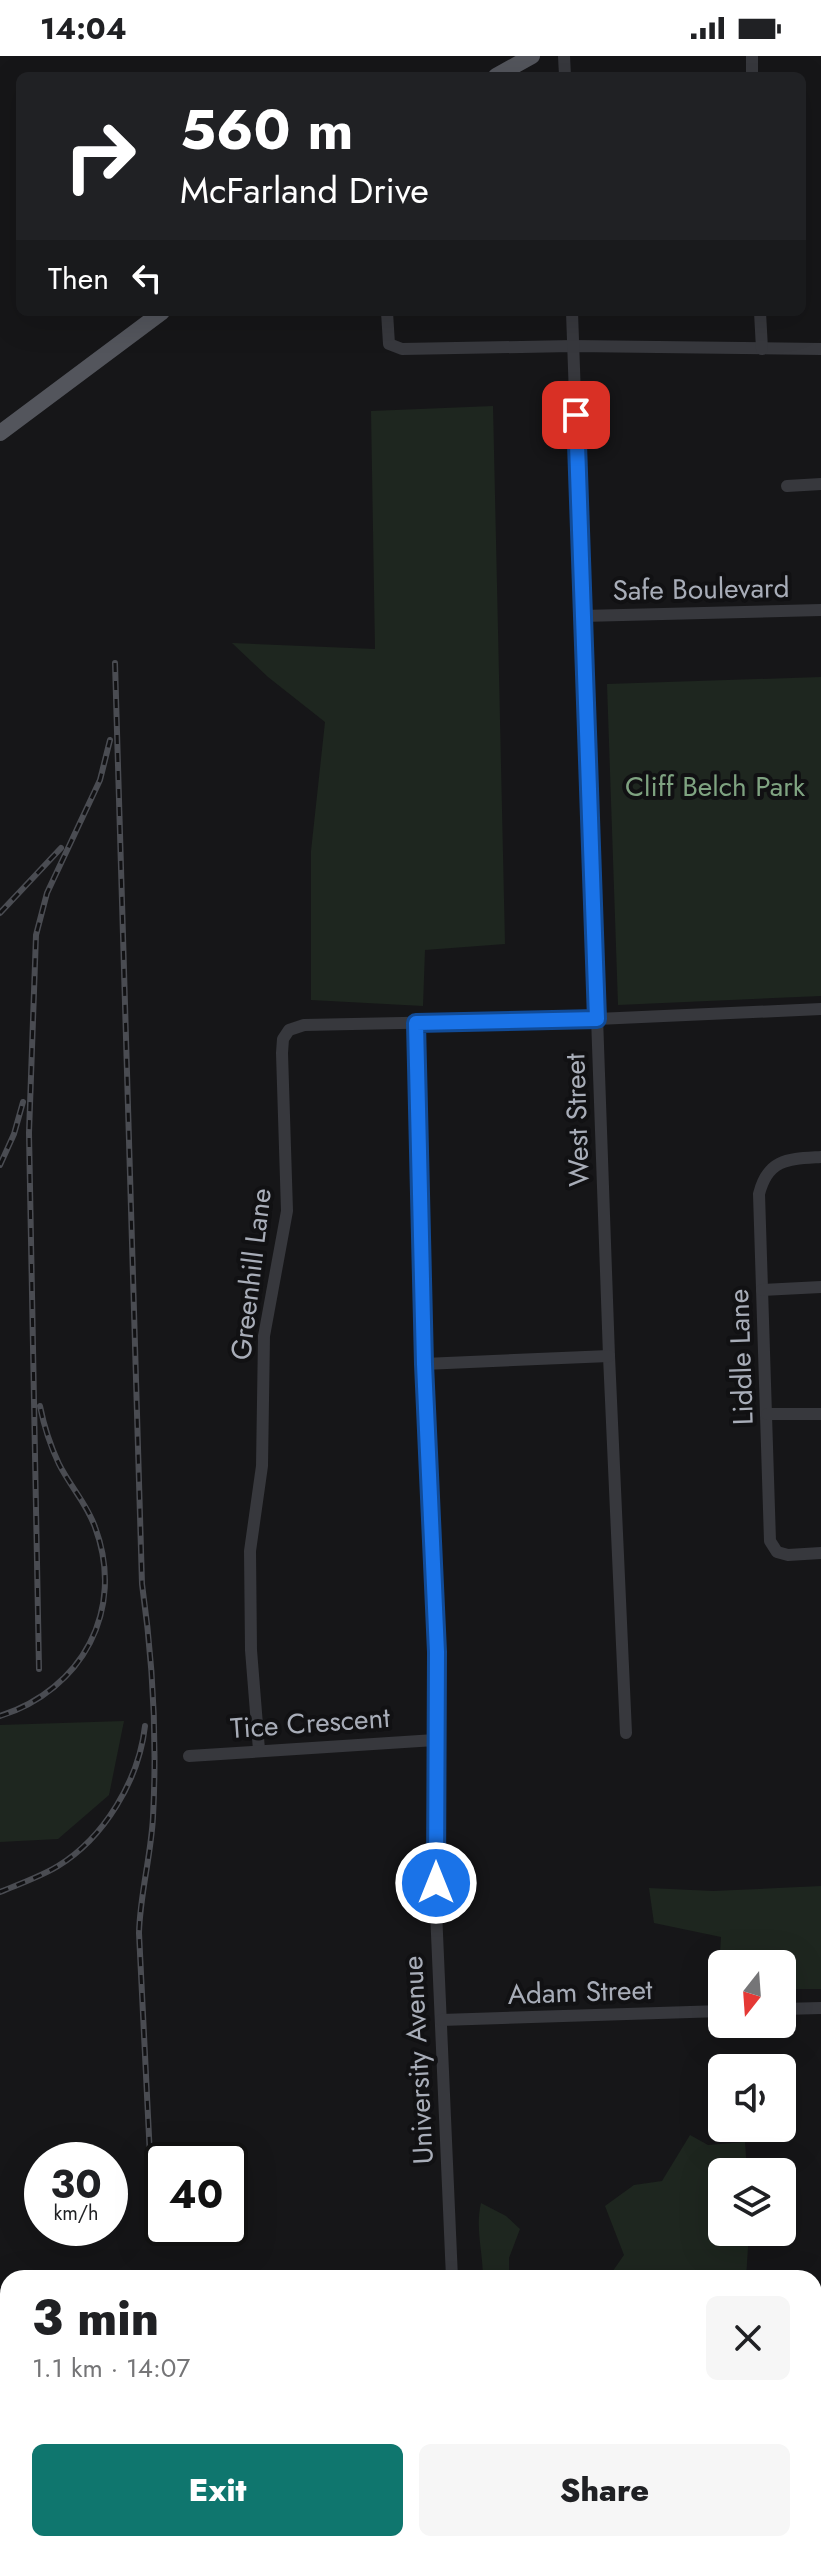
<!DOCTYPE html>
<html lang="en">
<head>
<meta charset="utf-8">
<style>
	:root { --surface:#fff; --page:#f6f6f6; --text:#202124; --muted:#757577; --accent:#0f766e }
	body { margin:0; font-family:Jost,sans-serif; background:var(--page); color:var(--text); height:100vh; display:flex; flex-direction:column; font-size:30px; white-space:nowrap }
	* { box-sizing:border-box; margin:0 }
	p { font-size:26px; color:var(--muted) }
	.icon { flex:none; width:44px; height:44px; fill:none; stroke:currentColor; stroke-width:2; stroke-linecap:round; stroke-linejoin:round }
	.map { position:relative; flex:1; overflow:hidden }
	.side { position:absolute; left:0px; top:2214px; width:822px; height:282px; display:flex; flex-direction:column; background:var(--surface); border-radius:24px 24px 0 0; box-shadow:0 8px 32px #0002 }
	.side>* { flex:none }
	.banner { position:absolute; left:16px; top:16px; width:790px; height:244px; border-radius:12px; box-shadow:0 8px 32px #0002; background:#202124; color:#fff; overflow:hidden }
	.needle { width:52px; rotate:197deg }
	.tools { position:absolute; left:708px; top:1894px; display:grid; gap:16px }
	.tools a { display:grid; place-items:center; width:88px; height:88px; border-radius:12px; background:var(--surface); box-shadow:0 8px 32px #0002; font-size:40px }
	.speed { position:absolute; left:24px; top:2086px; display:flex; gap:16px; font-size:40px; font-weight:700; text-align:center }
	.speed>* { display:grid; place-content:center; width:104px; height:104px; border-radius:50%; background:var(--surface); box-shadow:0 8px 32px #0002; line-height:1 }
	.speed small { font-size:20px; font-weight:400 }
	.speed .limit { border:4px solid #111; border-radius:12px; background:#fff; color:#111 }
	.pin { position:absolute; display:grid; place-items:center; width:68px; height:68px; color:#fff; margin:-34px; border-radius:16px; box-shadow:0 4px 12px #0006 }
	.me { position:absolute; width:88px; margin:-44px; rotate:0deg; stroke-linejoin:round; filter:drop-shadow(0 0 6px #0008) }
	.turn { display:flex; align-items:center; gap:28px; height:168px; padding:0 32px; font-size:36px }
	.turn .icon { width:104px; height:104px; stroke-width:2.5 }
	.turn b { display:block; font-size:56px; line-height:68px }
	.then { display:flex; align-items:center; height:76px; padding:0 32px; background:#0003; gap:16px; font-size:30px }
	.round { display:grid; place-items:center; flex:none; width:84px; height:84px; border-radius:12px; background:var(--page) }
	.head { display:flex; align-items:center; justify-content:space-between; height:136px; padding:0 32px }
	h1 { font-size:48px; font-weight:800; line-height:60px }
	.primary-button { display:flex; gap:16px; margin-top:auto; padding:16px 32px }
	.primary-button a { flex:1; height:92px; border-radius:12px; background:var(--accent); color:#fff; font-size:32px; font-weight:800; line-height:92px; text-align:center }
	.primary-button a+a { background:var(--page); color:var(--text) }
	.status { display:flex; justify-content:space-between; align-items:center; height:56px; padding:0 40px; background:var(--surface); direction:ltr }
	.status svg { height:22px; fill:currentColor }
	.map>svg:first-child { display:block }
	.green { fill:#1e261f }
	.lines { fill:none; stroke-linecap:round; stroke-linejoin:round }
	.minor { stroke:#37383d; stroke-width:12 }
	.major { stroke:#53555c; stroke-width:16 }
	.rail-casing { stroke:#4a4c52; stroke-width:6 }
	.rail { stroke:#111113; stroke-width:3; stroke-dasharray:9; stroke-linecap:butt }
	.route-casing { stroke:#114b97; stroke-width:20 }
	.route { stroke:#1a73e8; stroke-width:14 }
	.labels { text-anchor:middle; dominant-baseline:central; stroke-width:8; stroke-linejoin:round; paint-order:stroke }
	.street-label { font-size:28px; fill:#a8adb8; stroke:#111113 }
	.park-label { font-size:28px; fill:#7fa381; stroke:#111113 }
</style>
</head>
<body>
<div class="status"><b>14:04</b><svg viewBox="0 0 49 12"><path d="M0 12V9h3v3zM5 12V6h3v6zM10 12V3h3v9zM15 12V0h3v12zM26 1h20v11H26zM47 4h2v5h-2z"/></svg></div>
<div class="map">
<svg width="821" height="2495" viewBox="0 0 821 2495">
	<rect width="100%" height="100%" fill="#161618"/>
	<g class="green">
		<path d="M493,350L505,888L425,894L423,950L311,944V795L325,666L268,621L232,587L375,593L371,355Z"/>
		<path d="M821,621V940L618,949L607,628Z"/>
		<path d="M124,1665L109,1739L58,1783L0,1786V1669Z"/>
		<path d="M821,1830V1933H782V1908H722V1933H718L721,1881L654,1867L649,1832L713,1835Z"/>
		<path d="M690,2079L708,2089L745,2086L747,2116H722V2176H749L746,2222H608L624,2199L605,2150L634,2129L662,2125Z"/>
		<path d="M481,2147L506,2160L520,2173L509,2202V2222H483C483,2196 475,2172 481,2147Z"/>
	</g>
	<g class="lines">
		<g class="minor">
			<path d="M564,0L565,20"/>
			<path d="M752,0V20"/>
			<path d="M387,256L389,288L402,293L573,290L821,293"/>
			<path d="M572,256L609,1300L626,1677"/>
			<path d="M760,256L762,293"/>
			<path d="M787,430L821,428"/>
			<path d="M582,560L821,554"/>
			<path d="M416,967L424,1308L437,1596L436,1855L452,2222"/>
			<path d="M821,1101C789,1103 768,1102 759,1138L770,1485L777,1496L788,1499L821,1497"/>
			<path d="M762,1234L821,1231"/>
			<path d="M424,1308L609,1300"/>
			<path d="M767,1358H821"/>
			<path d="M259,1694L251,1594L250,1495L262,1410L264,1280L287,1155L282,997L283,983L289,974L304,969L597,963L821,953"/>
			<path d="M189,1700L435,1684"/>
			<path d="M782,1953L821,1952"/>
			<path d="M441,1964L722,1955"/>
			<path d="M0,2489L8,2487"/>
		</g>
		<g class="major">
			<path d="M496,20L532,0"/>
			<path d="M0,377L162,256"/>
		</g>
		<defs>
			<g id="rail">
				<path d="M115,607L142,1528C153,1605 157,1684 153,1761C151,1800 140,1838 139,1877L152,2141"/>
				<path d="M0,857L61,792"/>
				<path d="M0,1109L14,1078L23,1046"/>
				<path d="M39,1613L29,1077L36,879L47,837L100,724L110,684"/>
				<path d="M0,1660C82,1634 126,1554 95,1471C87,1448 70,1430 59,1408C50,1389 44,1370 40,1350"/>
				<path d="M0,1836C19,1828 40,1821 58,1810C104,1782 139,1724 145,1670"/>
			</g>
		</defs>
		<use href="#rail" class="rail-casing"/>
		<use href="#rail" class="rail"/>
	</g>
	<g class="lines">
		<defs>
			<path id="route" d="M436,1827L437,1596L424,1308L416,967L597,963L576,359"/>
		</defs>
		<use href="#route" class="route-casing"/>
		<use href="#route" class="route"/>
	</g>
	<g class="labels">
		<g class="street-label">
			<text transform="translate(701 533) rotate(-1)">Safe Boulevard</text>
			<text transform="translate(577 1064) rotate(-92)">West Street</text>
			<text transform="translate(251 1218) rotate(-83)">Greenhill Lane</text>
			<text transform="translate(741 1301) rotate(-92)">Liddle Lane</text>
			<text transform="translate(310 1667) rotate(-4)">Tice Crescent</text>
			<text transform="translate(580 1936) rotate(-2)">Adam Street</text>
			<text transform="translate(418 2004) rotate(-93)">University Avenue</text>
		</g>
		<g class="park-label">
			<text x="715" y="730">Cliff Belch Park</text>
		</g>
	</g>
</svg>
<div class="tools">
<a><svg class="needle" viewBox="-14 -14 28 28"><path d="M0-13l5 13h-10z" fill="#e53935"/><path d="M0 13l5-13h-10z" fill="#757577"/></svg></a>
<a><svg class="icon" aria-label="sound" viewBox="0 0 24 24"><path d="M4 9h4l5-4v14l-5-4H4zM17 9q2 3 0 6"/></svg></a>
<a><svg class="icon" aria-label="layers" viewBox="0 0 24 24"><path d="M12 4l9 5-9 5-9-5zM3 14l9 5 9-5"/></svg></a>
</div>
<div class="speed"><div>30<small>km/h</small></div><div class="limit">40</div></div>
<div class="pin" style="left:576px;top:359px;background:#d93025"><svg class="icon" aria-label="arrive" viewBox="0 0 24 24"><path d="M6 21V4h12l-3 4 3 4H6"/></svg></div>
<svg class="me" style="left:436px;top:1827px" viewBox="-20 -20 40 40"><circle r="17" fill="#1a73e8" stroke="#fff" stroke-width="3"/><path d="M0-11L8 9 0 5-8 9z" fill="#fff"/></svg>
<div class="banner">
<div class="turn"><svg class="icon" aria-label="right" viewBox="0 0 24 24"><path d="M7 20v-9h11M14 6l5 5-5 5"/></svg><div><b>560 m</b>McFarland Drive</div></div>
<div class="then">Then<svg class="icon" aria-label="left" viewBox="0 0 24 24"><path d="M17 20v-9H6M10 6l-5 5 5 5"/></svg></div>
</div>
<section class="side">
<div class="head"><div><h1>3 min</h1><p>1.1 km · 14:07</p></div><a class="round"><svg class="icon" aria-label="close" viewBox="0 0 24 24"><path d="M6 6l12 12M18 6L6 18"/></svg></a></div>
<div class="primary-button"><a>Exit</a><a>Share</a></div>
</section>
</div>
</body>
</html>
